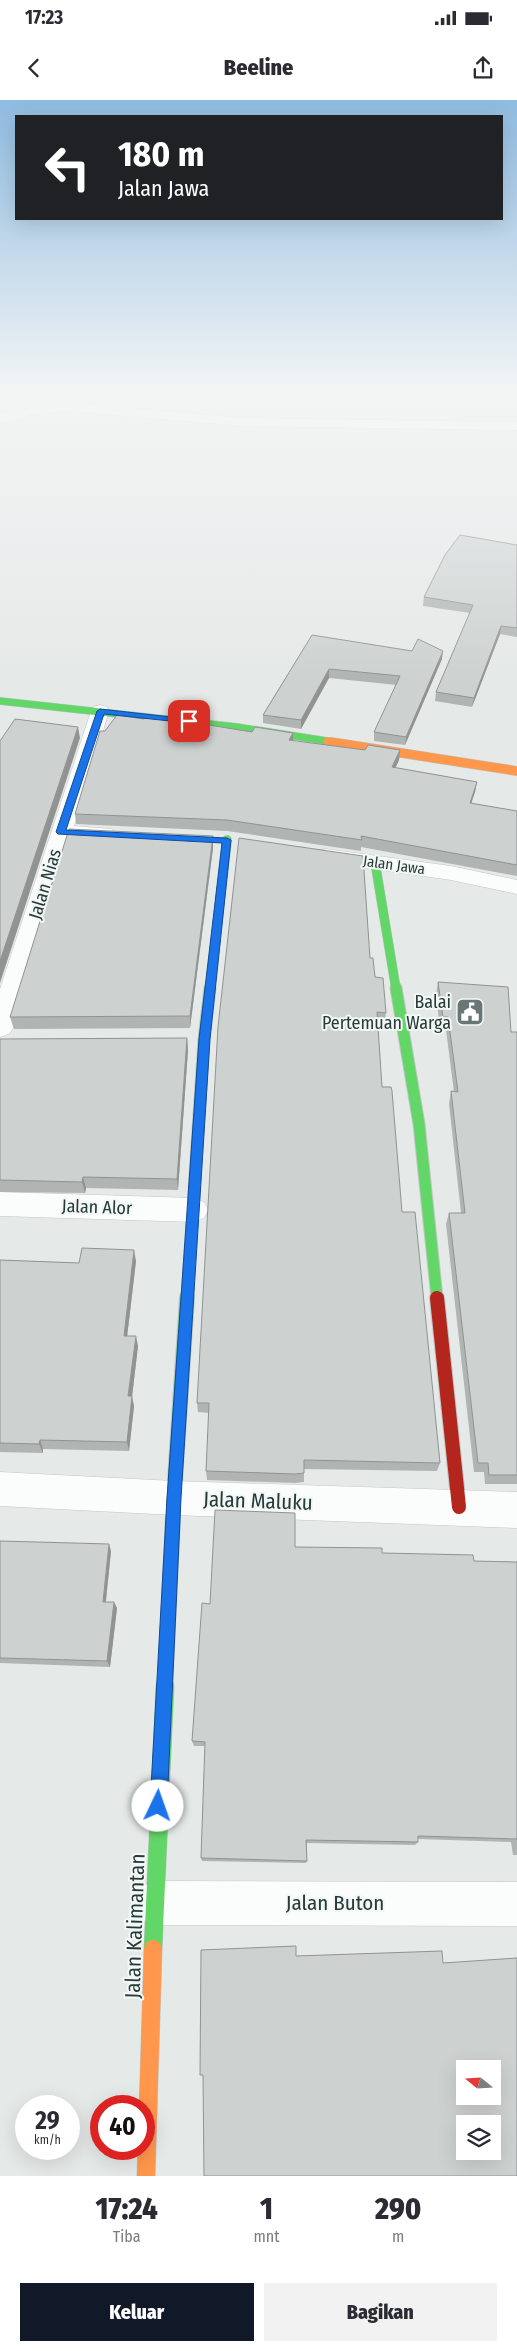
<!DOCTYPE html>
<html lang="id">
<head>
<meta charset="utf-8">
<style>
	:root { --surface:#fff; --page:#f2f2f3; --text:#2b2b33; --muted:#7c7c81; --accent:#111827 }
	body { margin:0; font-family:"Fira Sans Condensed",sans-serif; background:var(--page); color:var(--text); height:100vh; display:flex; flex-direction:column; font-size:19px; white-space:nowrap }
	* { box-sizing:border-box; margin:0 }
	p { font-size:16px; color:var(--muted) }
	.icon { flex:none; width:28px; height:28px; fill:none; stroke:currentColor; stroke-width:2; stroke-linecap:round; stroke-linejoin:round }
	.map { position:relative; height:2076px; overflow:hidden }
	.panel { display:flex; flex-direction:column; background:var(--surface); flex:1 }
	.panel>* { flex:none }
	.banner { position:absolute; left:15px; top:15px; width:488px; height:105px; border-radius:0px; box-shadow:0 5px 20px #0002; background:#202124; color:#fff; overflow:hidden }
	.needle { width:32px; rotate:288deg }
	.fabs { position:absolute; left:456px; top:1960px; display:grid; gap:10px }
	.fabs a { display:grid; place-items:center; width:45px; height:45px; border-radius:0px; background:var(--surface); box-shadow:0 5px 20px #0002; font-size:25px }
	.speed { position:absolute; left:15px; top:1995px; display:flex; gap:10px; font-size:25px; font-weight:700; text-align:center }
	.speed>* { display:grid; place-content:center; width:65px; height:65px; border-radius:50%; background:var(--surface); box-shadow:0 5px 20px #0002; line-height:1 }
	.speed small { font-size:12px; font-weight:400 }
	.speed .limit { border:8px solid #d22; background:#fff; color:#111 }
	.pin { position:absolute; display:grid; place-items:center; width:42px; height:42px; color:#fff; margin:-21px; border-radius:10px; box-shadow:0 2px 8px #0006 }
	.me { position:absolute; width:55px; margin:-28px; rotate:3deg; stroke-linejoin:round; filter:drop-shadow(0 0 4px #0008) }
	.turn { display:flex; align-items:center; gap:18px; height:105px; padding:0 20px; font-size:22px }
	.turn .icon { width:65px; height:65px; stroke-width:2.5 }
	.turn b { display:block; font-size:35px; line-height:42px }
	.eta { display:flex; justify-content:space-evenly; align-items:center; height:85px; text-align:center }
	.eta b { font-size:30px; font-weight:800; line-height:35px }
	.action { display:flex; gap:10px; margin-top:auto; padding:10px 20px }
	.action a { flex:1; height:58px; border-radius:0px; background:var(--accent); color:#fff; font-size:20px; font-weight:800; line-height:58px; text-align:center }
	.action a+a { background:var(--page); color:var(--text) }
	.status { display:flex; justify-content:space-between; align-items:center; height:35px; padding:0 25px; background:var(--surface); direction:ltr }
	.status svg { height:14px; fill:currentColor }
	header { display:flex; justify-content:space-between; align-items:center; height:65px; padding:0 20px; background:var(--surface); font-size:22px; font-weight:800 }
	.map>svg:first-child { display:block }
	.lines { fill:none; stroke-linecap:round; stroke-linejoin:round }
	.street-casing { stroke:#c2c6c5; stroke-width:1 }
	.fast-far4-casing { stroke:#bfc5c3; stroke-width:8 }
	.fast-far3-casing { stroke:#bfc5c3; stroke-width:10 }
	.fast-far2-casing { stroke:#bfc5c3; stroke-width:13 }
	.fast-far1-casing { stroke:#bfc5c3; stroke-width:16 }
	.fast-casing { stroke:#bfc5c3; stroke-width:19 }
	.slow-far2-casing { stroke:#bfc5c3; stroke-width:8 }
	.slow-far1-casing { stroke:#bfc5c3; stroke-width:10 }
	.slow-casing { stroke:#bfc5c3; stroke-width:19 }
	.jam-casing { stroke:#bfc5c3; stroke-width:16 }
	.street { fill:#fbfcfc; fill-rule:evenodd }
	.fast-far4 { stroke:#63d668; stroke-width:7 }
	.fast-far3 { stroke:#63d668; stroke-width:9 }
	.fast-far2 { stroke:#63d668; stroke-width:11 }
	.fast-far1 { stroke:#63d668; stroke-width:14 }
	.fast { stroke:#63d668; stroke-width:18 }
	.slow-far2 { stroke:#ff974d; stroke-width:7 }
	.slow-far1 { stroke:#ff974d; stroke-width:9 }
	.slow { stroke:#ff974d; stroke-width:18 }
	.jam { stroke:#b3261e; stroke-width:14 }
	.wall { fill:#b0b5b4 }
	.shaded-wall { fill:#909392 }
	.building { fill:#cdd2d1; stroke:#909392; fill-rule:evenodd }
	.route { fill:#1a73e8; stroke:#114b97 }
	.labels { text-anchor:middle; dominant-baseline:central; stroke-width:4; stroke-linejoin:round; paint-order:stroke }
	.far-street-label { font-size:15px; fill:#253a39; stroke:#f3f8f6 }
	.street-label { font-size:18px; fill:#253a39; stroke:#f3f8f6 }
	.poi-label { font-size:18px; fill:#253a39; stroke:#f3f8f6; text-anchor:end }
	.near-street-label { font-size:21px; fill:#253a39; stroke:#f3f8f6 }
</style>
</head>
<body>
<div class="status"><b>17:23</b><svg viewBox="0 0 49 12"><path d="M0 12V9h3v3zM5 12V6h3v6zM10 12V3h3v9zM15 12V0h3v12zM26 1h20v11H26zM47 4h2v5h-2z"/></svg></div>
<header><svg class="icon" aria-label="back" viewBox="0 0 24 24"><path d="M15 5l-7 7 7 7"/></svg>Beeline<svg class="icon" aria-label="share" viewBox="0 0 24 24"><path d="M12 15V3M7 8l5-5 5 5M5 13v7h14v-7"/></svg></header>
<div class="map">
<svg width="517" height="2076" viewBox="0 0 517 2076">
	<rect width="100%" height="100%" fill="#e5e9e8"/>
	<g class="lines">
		<defs>
			<g id="street">
				<path d="M67,303L243,318L517,322V330L243,326L67,311L40,313L0,323V315L40,305Z"/>
				<path d="M100,605L107,607L109,611L74,726L112,729L115,734L112,739L104,741L70,739L13,928L9,934L0,937V889L91,611L93,607Z"/>
				<path d="M326,749L451,766L517,780V794L451,780L318,761L315,756L318,751Z"/>
				<path d="M0,1092L194,1098L204,1102L208,1110L204,1118L194,1122L0,1116Z"/>
				<path d="M0,1372L174,1381L517,1392V1428L174,1415L0,1406Z"/>
				<path d="M154,1781L517,1782V1826L154,1825L139,1818L132,1803L139,1788Z"/>
			</g>
			<path id="fast-far4" d="M0,601L237,627L327,641"/>
			<g id="fast-far3">
				<path d="M375,762L396,889"/>
				<path d="M210,889L227,740"/>
			</g>
			<g id="fast-far2">
				<path d="M396,888L419,1024L437,1198"/>
				<path d="M187,1199L204,939L210,888"/>
			</g>
			<g id="fast-far1">
				<path d="M174,1395L187,1197"/>
				<path d="M165,1588L167,1546"/>
			</g>
			<path id="fast" d="M153,1849L165,1586"/>
			<path id="slow-far2" d="M327,641L339,643"/>
			<path id="slow-far1" d="M331,642L517,671"/>
			<path id="slow" d="M146,2076L153,1849"/>
			<g id="jam">
				<path d="M437,1198L459,1407"/>
				<path d="M167,1546L174,1395"/>
			</g>
		</defs>
		<use href="#street" class="street-casing"/>
		<use href="#fast-far4" class="fast-far4-casing"/>
		<use href="#fast-far3" class="fast-far3-casing"/>
		<use href="#fast-far2" class="fast-far2-casing"/>
		<use href="#fast-far1" class="fast-far1-casing"/>
		<use href="#fast" class="fast-casing"/>
		<use href="#slow-far2" class="slow-far2-casing"/>
		<use href="#slow-far1" class="slow-far1-casing"/>
		<use href="#slow" class="slow-casing"/>
		<use href="#jam" class="jam-casing"/>
		<use href="#street" class="street"/>
		<use href="#fast-far4" class="fast-far4"/>
		<use href="#fast-far3" class="fast-far3"/>
		<use href="#fast-far2" class="fast-far2"/>
		<use href="#fast-far1" class="fast-far1"/>
		<use href="#fast" class="fast"/>
		<use href="#slow-far2" class="slow-far2"/>
		<use href="#slow-far1" class="slow-far1"/>
		<use href="#slow" class="slow"/>
		<use href="#jam" class="jam"/>
	</g>
	<g class="wall">
		<path d="M517,445V537L500,534L472,607L435,601L436,592L470,513L423,506L424,497Z"/>
		<path d="M312,535L442,559L405,645L374,641V632L397,585L329,578L301,629L263,623V615Z"/>
		<path d="M144,619L252,632L293,633V641L365,650H400L399,660L395,668L477,682L475,692L471,703L517,711V776L361,747V751L227,731L76,724L75,714L105,631Z"/>
		<path d="M213,736V748L190,928L14,929L10,917Z"/>
		<path d="M370,858L375,877L386,913L384,925L378,924L382,987L440,1363L437,1371L304,1369V1382L295,1383L207,1380L206,1371L209,1313L198,1312L197,1303Z"/>
		<path d="M438,882L511,932H517V1384H485L484,1372H474L446,1124L449,1113H461L449,1004L451,991L454,992L446,930L440,929L436,894Z"/>
		<path d="M187,938L188,950L178,1090L86,1088L85,1093L0,1092V939Z"/>
		<path d="M0,1160L79,1163L136,1161L127,1236L138,1246L132,1297L134,1306L129,1351L43,1349V1353L0,1352Z"/>
		<path d="M0,1441L111,1451L106,1502L117,1508L110,1567L0,1563Z"/>
		<path d="M295,1447L382,1453L474,1461L517,1462V1755H513L511,1742L418,1739V1742L415,1745L307,1743V1761L306,1763L202,1761L201,1758L205,1646H194L192,1641L210,1504Z"/>
	</g>
	<g class="shaded-wall">
		<path d="M501,526L500,534L472,607L474,598Z"/>
		<path d="M443,551L442,559L405,645L406,637Z"/>
		<path d="M329,569V578L301,629V620Z"/>
		<path d="M78,627L80,638L0,883V861Z"/>
		<path d="M293,633V644L289,640Z"/>
		<path d="M400,650L399,660L391,678L392,667Z"/>
		<path d="M477,682L475,692L468,713L470,703Z"/>
		<path d="M213,736V748L190,928V916Z"/>
		<path d="M187,938L188,950L178,1090L177,1079Z"/>
		<path d="M83,1077L86,1088L85,1093L82,1082Z"/>
		<path d="M134,1150L136,1161L126,1246L124,1236Z"/>
		<path d="M136,1236L138,1246L132,1297L134,1306L129,1351L127,1342L128,1296Z"/>
		<path d="M40,1340L43,1349V1353L39,1344Z"/>
		<path d="M109,1444L111,1451L105,1508L103,1502Z"/>
		<path d="M114,1502L117,1508L110,1567L107,1561Z"/>
	</g>
	<g class="building">
		<path d="M460,435L517,445V528L501,526L474,598L436,592L473,505L424,497L445,455Z"/>
		<path d="M312,535L412,551L418,539L443,551L406,637L374,632L400,576L329,569L301,620L263,615Z"/>
		<path d="M117,615L144,619L147,615L252,632L255,627L293,633L289,640L365,650L368,645L400,650L392,667L477,682L470,703L517,711V765L361,736L362,740L227,720L75,714L100,631H105Z"/>
		<path d="M15,619L78,627L0,861V641Z"/>
		<path d="M69,729L213,736L190,916L10,917Z"/>
		<path d="M239,738L363,756L370,858H373L375,877L383,878L386,913L377,912L382,987H391L392,991L402,1112H415L440,1363L304,1360V1373L295,1374L206,1371L209,1303H197L218,927Z"/>
		<path d="M438,882L508,887L511,932H517V1375H489L488,1363H478L449,1113H465L451,991L458,992L448,917H443Z"/>
		<path d="M187,938L177,1079L83,1077L82,1082L0,1080V939Z"/>
		<path d="M82,1148L134,1150L124,1236H136L128,1296H132L127,1342L40,1340L39,1344L0,1343V1160L79,1163Z"/>
		<path d="M215,1410L295,1413V1447L382,1448V1453L473,1455L474,1461L517,1462V1739L418,1736V1742L306,1740L307,1761L201,1758L205,1642L192,1641L202,1503L210,1504Z"/>
		<path d="M0,1441L109,1444L103,1502H114L107,1561L0,1558Z"/>
		<path d="M296,1846V1856L442,1851L443,1863L517,1858V2076H204L203,1975H200L201,1850ZM465,1969H492V1996H465ZM465,2024H492V2051H465Z"/>
	</g>
	<linearGradient id="sky" x2="0" y2="1"><stop stop-color="#8fbbe0"/><stop offset="0.5" stop-color="#f3f5f5"/><stop offset="1" stop-color="#f3f5f5" stop-opacity="0"/></linearGradient>
	<rect width="517" height="581" fill="url(#sky)"/>
	<path class="route" d="M100,609L189,619L193,621L189,623L104,614L66,730L227,738L231,740L210,939L181,1398L167,1706L165,1712L158,1715L152,1712L150,1706L167,1398L199,939L222,743L58,734L56,732L97,611Z"/>
	<defs>
		<symbol id="civic-square" viewBox="-11 -11 22 22"><rect x="-9" y="-9" width="18" height="18" rx="4" fill="#687776" stroke="#f3f8f6"/><path d="M-.6-6.5H3V-4.5H.6V-3L4-1V1h2V6H-6V1h2V-1L-.6-3ZM-1.2 2.5V6h2.4V2.5Z" fill="#fff"/></symbol>
	</defs>
	<g fill-rule="evenodd">
		<use href="#civic-square" x="454" y="896" width="32" height="32"/>
	</g>
	<g class="labels">
		<g class="far-street-label">
			<text transform="translate(394 765) rotate(8)">Jalan Jawa</text>
		</g>
		<g class="street-label">
			<text transform="translate(45 784) rotate(-73)">Jalan Nias</text>
			<text transform="translate(97 1107) rotate(2)">Jalan Alor</text>
		</g>
		<g class="poi-label">
			<text x="451" y="902">Balai<tspan x="451" dy="21">Pertemuan Warga</tspan></text>
		</g>
		<g class="near-street-label">
			<text transform="translate(258 1401) rotate(2)">Jalan Maluku</text>
			<text x="335" y="1803">Jalan Buton</text>
			<text transform="translate(135 1826) rotate(-88)">Jalan Kalimantan</text>
		</g>
	</g>
</svg>
<div class="fabs">
<a><svg class="needle" viewBox="-14 -14 28 28"><path d="M0-13l5 13h-10z" fill="#e53935"/><path d="M0 13l5-13h-10z" fill="#7c7c81"/></svg></a>
<a><svg class="icon" aria-label="layers" viewBox="0 0 24 24"><path d="M12 4l9 5-9 5-9-5zM3 14l9 5 9-5"/></svg></a>
</div>
<div class="speed"><div>29<small>km/h</small></div><div class="limit">40</div></div>
<div class="pin" style="left:189px;top:621px;background:#d93025"><svg class="icon" aria-label="arrive" viewBox="0 0 24 24"><path d="M6 21V4h12l-3 4 3 4H6"/></svg></div>
<svg class="me" style="left:158px;top:1706px" viewBox="-20 -20 40 40"><circle r="19" fill="#fff"/><path d="M0-13L10 11 0 6-10 11z" fill="#1a73e8"/></svg>
<div class="banner">
<div class="turn"><svg class="icon" aria-label="left" viewBox="0 0 24 24"><path d="M17 20v-9H6M10 6l-5 5 5 5"/></svg><div><b>180 m</b>Jalan Jawa</div></div>
</div>
</div>
<section class="panel">
<div class="eta">
<div><b>17:24</b><p>Tiba</p></div>
<div><b>1</b><p>mnt</p></div>
<div><b>290</b><p>m</p></div>
</div>
<div class="action"><a>Keluar</a><a>Bagikan</a></div>
</section>
</body>
</html>
